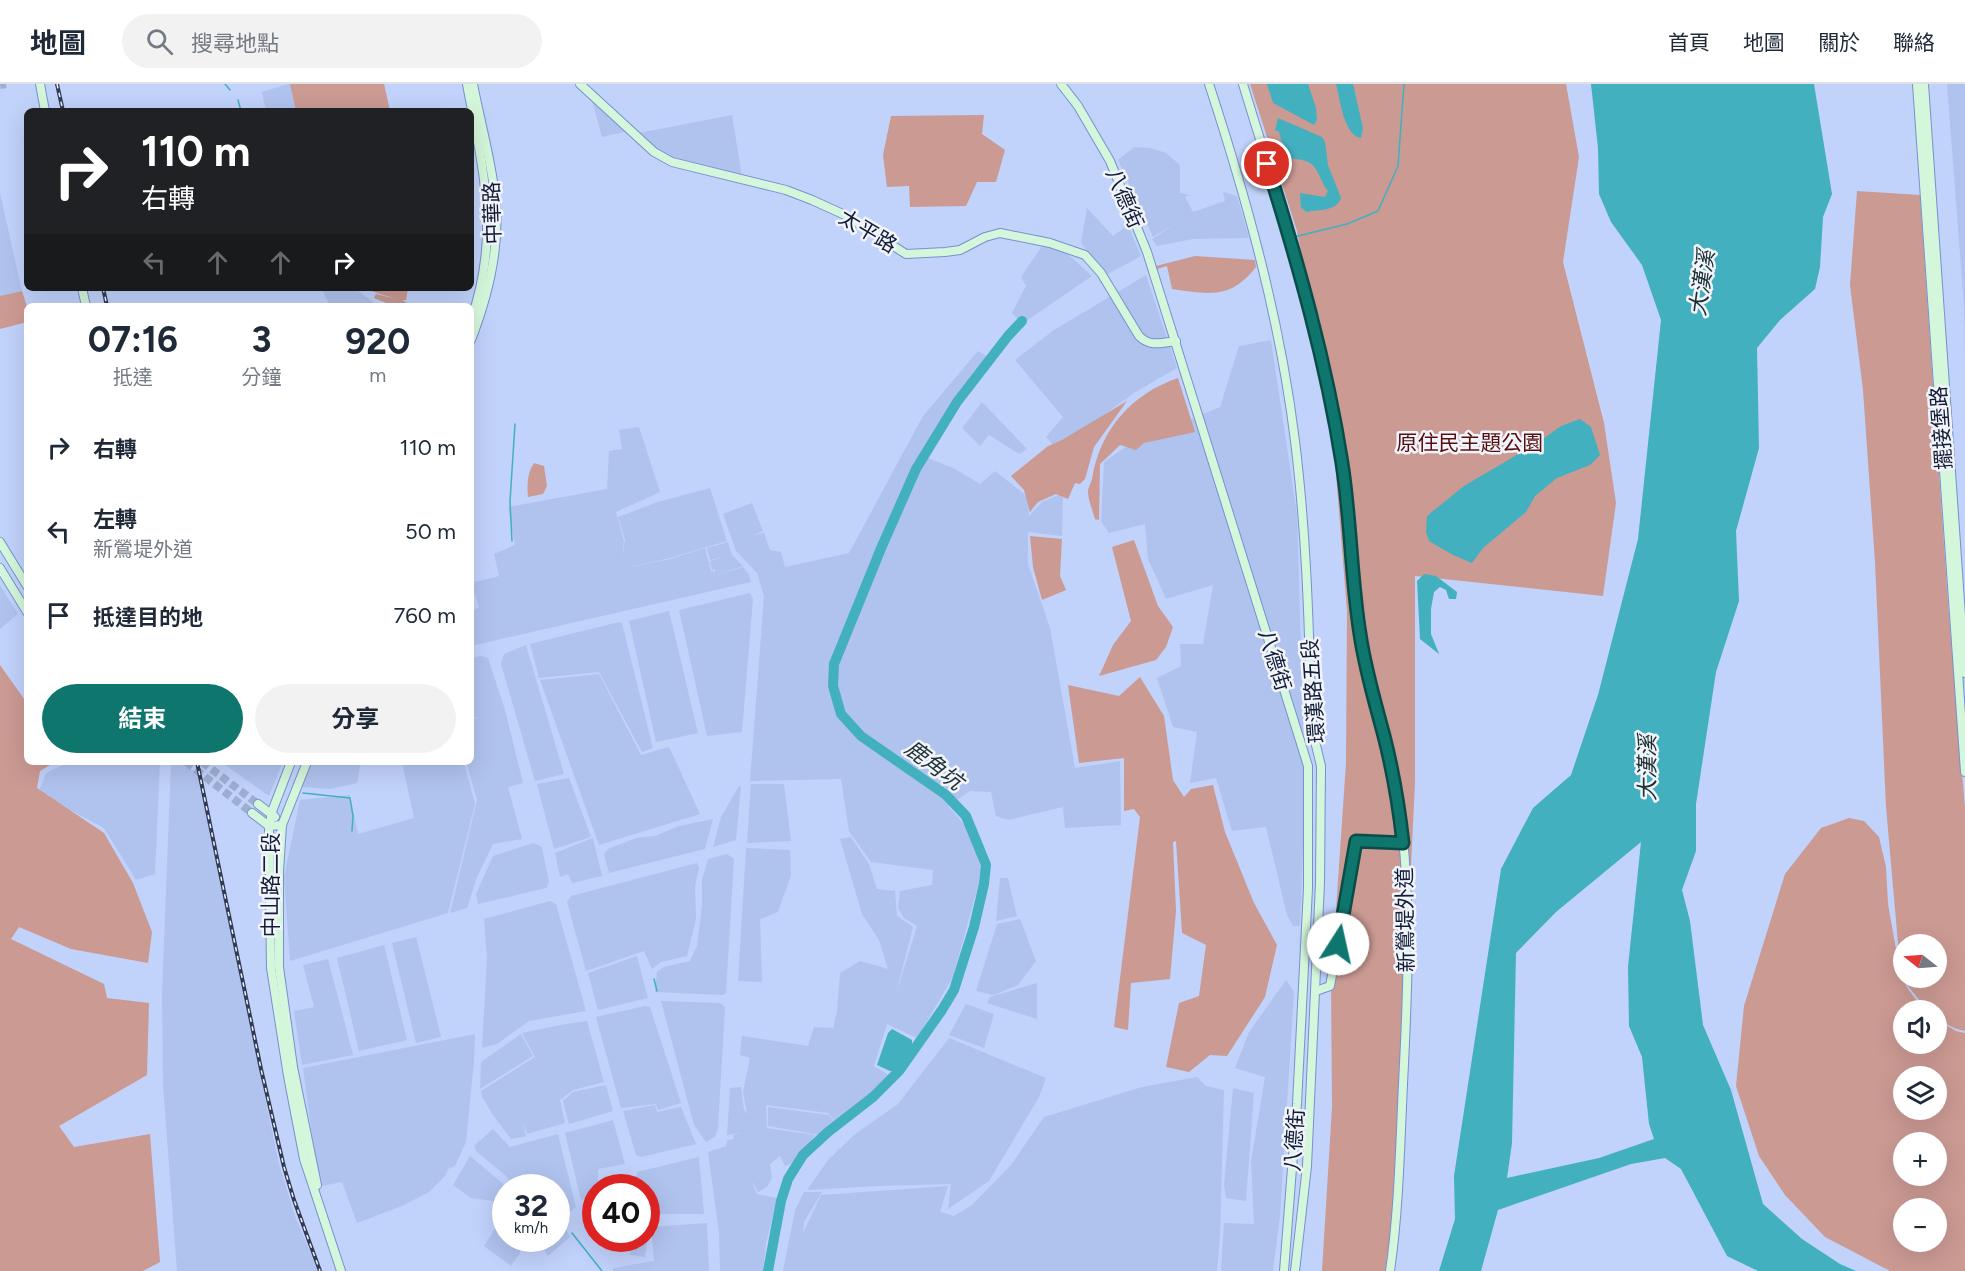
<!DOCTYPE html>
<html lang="zh-TW">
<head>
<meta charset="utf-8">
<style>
	:root { --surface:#fff; --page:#f2f2f3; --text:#1f2937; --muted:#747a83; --line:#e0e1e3; --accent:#0f766e }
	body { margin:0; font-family:Figtree,"Noto Sans TC",sans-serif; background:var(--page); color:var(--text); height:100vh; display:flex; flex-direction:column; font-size:22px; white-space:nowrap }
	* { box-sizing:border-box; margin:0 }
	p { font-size:20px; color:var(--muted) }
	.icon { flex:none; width:33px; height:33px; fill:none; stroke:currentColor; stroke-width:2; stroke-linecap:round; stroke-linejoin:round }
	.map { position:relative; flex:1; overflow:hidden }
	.sheet { position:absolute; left:24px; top:219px; width:450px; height:462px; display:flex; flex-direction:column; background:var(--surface); border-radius:9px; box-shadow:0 6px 24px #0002 }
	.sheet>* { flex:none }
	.hud { position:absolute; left:24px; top:24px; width:450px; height:183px; border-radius:9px; box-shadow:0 6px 24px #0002; background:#202124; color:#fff; overflow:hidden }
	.needle { width:39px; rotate:287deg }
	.tools { position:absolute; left:1893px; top:850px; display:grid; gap:12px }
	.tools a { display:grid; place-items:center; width:54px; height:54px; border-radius:50%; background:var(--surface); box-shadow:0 6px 24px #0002; font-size:30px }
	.speed { position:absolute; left:492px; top:1090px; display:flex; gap:12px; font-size:30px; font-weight:700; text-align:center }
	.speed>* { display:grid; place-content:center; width:78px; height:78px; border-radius:50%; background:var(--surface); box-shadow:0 6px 24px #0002; line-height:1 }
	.speed small { font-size:15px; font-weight:400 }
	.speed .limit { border:9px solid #d22; background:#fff; color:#111 }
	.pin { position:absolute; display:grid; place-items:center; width:51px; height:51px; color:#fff; margin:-26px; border:3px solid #fff; border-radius:50%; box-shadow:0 2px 6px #0007 }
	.me { position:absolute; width:66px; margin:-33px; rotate:10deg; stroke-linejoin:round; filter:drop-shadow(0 0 4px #0008) }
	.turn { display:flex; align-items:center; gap:21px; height:126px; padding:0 18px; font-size:27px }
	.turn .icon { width:78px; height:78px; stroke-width:2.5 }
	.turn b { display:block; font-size:42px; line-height:51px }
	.lanes { display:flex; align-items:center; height:57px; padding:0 18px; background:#0003; justify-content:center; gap:30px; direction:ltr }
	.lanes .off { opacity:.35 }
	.eta { display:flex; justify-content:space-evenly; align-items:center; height:102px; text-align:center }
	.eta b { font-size:36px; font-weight:700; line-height:42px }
	.primary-button { display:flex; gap:12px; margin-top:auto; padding:12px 18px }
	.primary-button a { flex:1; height:69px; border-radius:36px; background:var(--accent); color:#fff; font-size:24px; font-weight:700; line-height:69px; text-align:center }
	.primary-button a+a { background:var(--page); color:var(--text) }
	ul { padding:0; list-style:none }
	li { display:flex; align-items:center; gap:18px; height:84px; padding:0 18px }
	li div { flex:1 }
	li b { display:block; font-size:22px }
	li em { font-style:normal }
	header { display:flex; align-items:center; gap:36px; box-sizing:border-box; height:84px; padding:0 30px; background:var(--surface); border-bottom:2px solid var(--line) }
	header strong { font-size:28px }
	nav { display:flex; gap:33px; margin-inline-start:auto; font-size:21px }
	.search { width:420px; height:54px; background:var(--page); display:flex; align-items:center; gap:15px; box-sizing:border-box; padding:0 21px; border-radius:33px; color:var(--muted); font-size:22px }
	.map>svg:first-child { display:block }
	.built { fill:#b0c3ee }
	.green { fill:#cb9a93; fill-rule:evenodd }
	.water { fill:#42b0bf; fill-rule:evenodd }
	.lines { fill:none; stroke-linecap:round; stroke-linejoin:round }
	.stream { stroke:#42b0bf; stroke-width:1.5 }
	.river { stroke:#42b0bf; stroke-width:10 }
	.secondary-tunnel { stroke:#9eaed3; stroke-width:8; stroke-dasharray:8 4; stroke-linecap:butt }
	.secondary-casing { stroke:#7790d0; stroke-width:10 }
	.secondary { stroke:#d4f6da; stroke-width:8 }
	.rail-casing { stroke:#313b57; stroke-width:4 }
	.rail { stroke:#f1f4fb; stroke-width:1.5; stroke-dasharray:4.5; stroke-linecap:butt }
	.route-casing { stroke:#0a4d48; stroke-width:15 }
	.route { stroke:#0f766e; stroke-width:10 }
	.labels { text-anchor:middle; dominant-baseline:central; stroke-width:5; stroke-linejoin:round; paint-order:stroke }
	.street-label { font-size:21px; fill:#131c35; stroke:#f1f4fb }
	.park-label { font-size:21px; fill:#570f0d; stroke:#f1f4fb }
	.water-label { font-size:22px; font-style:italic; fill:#1b2f31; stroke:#f1f4fb }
</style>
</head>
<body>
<header>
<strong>地圖</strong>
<div class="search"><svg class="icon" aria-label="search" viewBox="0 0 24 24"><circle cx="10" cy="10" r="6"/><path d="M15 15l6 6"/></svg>搜尋地點</div>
<nav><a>首頁</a><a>地圖</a><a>關於</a><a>聯絡</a></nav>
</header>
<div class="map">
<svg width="1965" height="1187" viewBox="0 0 1965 1187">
	<rect width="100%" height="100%" fill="#c1d2fb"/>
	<g class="built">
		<path d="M288,0H384L390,27H266L262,8Z"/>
		<path d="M1947,0H1965V281L1964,222Z"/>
		<path d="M591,12L628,47L602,53Z"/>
		<path d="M732,31L742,93L673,76L655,66L639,49Z"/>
		<path d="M1134,63L1151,64L1166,69L1180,81V109L1189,111L1185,113L1193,128L1225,117L1223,108L1237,112L1249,154L1193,155L1157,162L1152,155L1176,139L1153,153L1118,76Z"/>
		<path d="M0,109L22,207L0,212Z"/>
		<path d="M1087,124L1113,152L1128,141L1141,172L1106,191L1081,159Z"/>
		<path d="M1042,162L1063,166L1092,192L1022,240L1012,229L1026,202L1021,193Z"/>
		<path d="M1146,191L1177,284L1134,309L1057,365L1046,353L1063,333L1015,276L1054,246Z"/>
		<path d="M321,204H354L373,218L368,222H333L330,221Z"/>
		<path d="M1271,256L1297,430L1303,634L1304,737L1300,842H1293L1287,831L1266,743L1232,747L1216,694L1190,699L1197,648L1173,643L1157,594L1181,582L1180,560H1203L1213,501L1166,515L1148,475L1145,440L1109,449L1101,437L1104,378L1124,364L1220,323L1239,262Z"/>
		<path d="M978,267L988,273L939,342L921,371L955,385L980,400L995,387L1028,413L1029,432L1042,418L1063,409L1062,452L1028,448V480L1050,544L1075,684L1120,677L1121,741L1065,744L1063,723L1008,736L996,732L991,708L970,707L948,722L969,746L982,788L953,893L917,954L887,940L874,982L890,992L864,1019L837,1039L828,1029L766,1021L767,1044L815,1051L795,1078L785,1082L780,1072L770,1080L772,1094L767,1103L758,1108L751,1096L757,1110L777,1114L766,1160L763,1187H720L719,1149L708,1068L726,1062L727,1056L734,1055L733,1051L741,1049L727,1051L730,1004L741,1003L744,1026L747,1030L743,1008L750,974L740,971L742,952L808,962L814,943L833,944L837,927L840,889L860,877L888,885L879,856L862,830L840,755L851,753L869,780L877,805L895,807L897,832L913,843L896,910L917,842L904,834L898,824L900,807L932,801L933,786L871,778L849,747L841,695L750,697L764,512L757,489L736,467L723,430L752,419L763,447L753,451L764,449L770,466L781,468L785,483L849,469L923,332Z"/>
		<path d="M982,318L1027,365L1019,370L989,351L980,362L962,344Z"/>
		<path d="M639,343L660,408L616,428L624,457L622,476L625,456L618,433L658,418L710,404L727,457L670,474L621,485L670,475L705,464L711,487L715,488V485L712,486L710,477L725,473L710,476L707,464L728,458L732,471L743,482L716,491L743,483L749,490L751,498L471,562V528L479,523L471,499L499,492L494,470L515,461L508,423L607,405L609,367L622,365L619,346Z"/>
		<path d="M0,501L18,530L0,545Z"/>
		<path d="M750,509L753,515L742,648L707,652L679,526Z"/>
		<path d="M669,527L698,649L656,658L629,537Z"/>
		<path d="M619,538L622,539L653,664L642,668L599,588L539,594L530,560Z"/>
		<path d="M526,561L564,690L535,697L501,580L504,570Z"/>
		<path d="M482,572L488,574L505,626L523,699L508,703L522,755L493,760L477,793L467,824L450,829L477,716L466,678H471V636L480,633L471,634V574Z"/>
		<path d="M599,590L641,671L669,663L700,730L599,761L540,596Z"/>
		<path d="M69,678H160L155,790L136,796L104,744L38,709L46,689Z"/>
		<path d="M171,678H175L198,689L278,1076L295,1132L318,1187H177L163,1001L162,909Z"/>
		<path d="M221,678H283L269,712Z"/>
		<path d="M311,678H361L357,699L330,705L301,703Z"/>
		<path d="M402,678H464L475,720L448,829L290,877L284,793L300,716L350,711L358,750L414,734Z"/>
		<path d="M569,694L591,753L554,765L537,700Z"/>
		<path d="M751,700H784L791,757L747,759Z"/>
		<path d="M739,702H741L736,756L713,763L721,733Z"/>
		<path d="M713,735L705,765L609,789L604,770L608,765L636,754L655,752L679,742Z"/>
		<path d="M593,754L602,792L572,799L568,790L560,793L555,769Z"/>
		<path d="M533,759L542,763L549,798L546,804L478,820L476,810L493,772Z"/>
		<path d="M746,764L790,766L791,791L778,828L760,835L762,898L738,897Z"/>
		<path d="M727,770L734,775L726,909L723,911L655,908L657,888L664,883L690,877L697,862L702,822V796L708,775Z"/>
		<path d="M697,779L699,784L695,803L696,835L687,872L661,878L652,885L644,867L586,887L567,818L571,812Z"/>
		<path d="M1000,794H1008L1017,832L996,837Z"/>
		<path d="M550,817L556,820L586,927L529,937L497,960L482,964L487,874L484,835Z"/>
		<path d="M1020,835L1036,877L1018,901L994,911L976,907L997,840Z"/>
		<path d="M416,853L441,953L416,959L392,859Z"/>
		<path d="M384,861L407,956L359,967L337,874Z"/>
		<path d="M637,872L648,914L598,926L588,889Z"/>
		<path d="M328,875L353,971L302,981L294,927L314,923L303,881Z"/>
		<path d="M1286,896L1294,908L1280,1132L1273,1187H1221L1224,1139L1254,1140L1251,1077L1265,993L1235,984L1249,948Z"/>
		<path d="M1037,899V935L987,919L990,913Z"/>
		<path d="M661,917L720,919L725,923L718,1044L715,1053L706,1058L694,1041Z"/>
		<path d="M966,920L994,930L984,964L949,951Z"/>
		<path d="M645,922L650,923L681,1019L658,1026L656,1020L621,1024L596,933Z"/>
		<path d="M587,937L604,998L573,1006L560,1016L565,1039L527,1050L523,1038L526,1052L511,1055L493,1031L482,1013L481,1007L535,973L522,949L560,941Z"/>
		<path d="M475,950L474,977L466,1058L455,1082L448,1085L446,1091L429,1108L402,1122L357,1139L342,1098L322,1102L314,1067L303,984Z"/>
		<path d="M521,950L533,972L480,1005L481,978Z"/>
		<path d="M949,954L1046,994L1039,1013L989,1097L948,1125L951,1100L877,1102L807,1106L828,1076L854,1051L898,1020Z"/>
		<path d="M1197,993L1206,1002L1224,1006L1220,1151L1217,1187H783L795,1126L804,1108H822L804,1138L803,1149L821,1111L948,1102L940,1128L954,1132L972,1121L1011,1081L1044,1033L1142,1003Z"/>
		<path d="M606,1001L613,1027L569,1040L563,1017L573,1008Z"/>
		<path d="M1233,1004L1254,1009L1246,1117L1226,1114L1224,1100Z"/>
		<path d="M655,1021L657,1028L681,1023L696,1060L641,1073L636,1071L623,1027Z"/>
		<path d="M768,1023L829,1031L836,1039L820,1051L768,1042Z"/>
		<path d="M613,1036L625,1080L598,1085V1104H596L595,1111L581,1116L565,1049Z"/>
		<path d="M493,1045L510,1063L558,1050L576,1123L561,1135L570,1153L548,1172L538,1155H556V1104H515L506,1092L477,1068L474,1062Z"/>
		<path d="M470,1072L508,1104H506V1155H521L520,1169L511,1182L484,1162L503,1132L493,1117L471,1114L453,1101Z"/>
		<path d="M699,1073L704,1130H651L645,1173L630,1171L632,1155H646V1104H636L637,1088Z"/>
		<path d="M707,1139L709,1187H613V1184L654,1177L651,1143Z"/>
	</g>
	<g class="green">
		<path d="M290,0H384L390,27H296Z"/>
		<path d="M1250,0H1566L1579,73L1563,178L1604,339L1616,419L1603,512L1415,492V699L1393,1153L1385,1187H1322L1332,1023L1331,899L1346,679L1347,527L1328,290L1320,237L1303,179L1297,147Z"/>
		<path d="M984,31L982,50L1005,66L996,98H977L966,122L910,123L909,102L887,103L883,71L891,32Z"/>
		<path d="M1857,107L1920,111L1948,519L1965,724V947C1954,945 1945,940 1937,933L1936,927L1927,926L1908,902L1904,894H1936V861H1904L1903,892L1900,882L1886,723L1875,478L1863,306L1850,201Z"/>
		<path d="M1195,172L1255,176L1256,183C1230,216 1209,210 1172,205L1167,182L1157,185L1156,182Z"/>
		<path d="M367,204H408L406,216H402L406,218L405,222H394L374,214L376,210L396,215L368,206Z"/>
		<path d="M22,207L27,223V238L0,245V212Z"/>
		<path d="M1178,294L1195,348L1144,359L1136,366L1120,361L1100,380L1099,436L1095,435C1093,427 1088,416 1088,408C1088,404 1091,399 1092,395C1100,346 1131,310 1178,294Z"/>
		<path d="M1127,317L1094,363L1085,395L1080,400L1075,399L1068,415L1056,410L1038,418L1030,428L1024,406L1011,392L1048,362L1062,356Z"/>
		<path d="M534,379L544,382L547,402L543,410L528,413C527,402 527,389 534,379Z"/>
		<path d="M1030,452L1062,455L1060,492L1066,506L1042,516L1033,483Z"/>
		<path d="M1134,456L1158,522L1173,543L1166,563L1156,576L1099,592L1113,561L1131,537L1112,463Z"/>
		<path d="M0,581L27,619V678H55L40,687L37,704L104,749L133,799L152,848L148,879L71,865L19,843L11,855L104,900L107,914L149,919L147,991L59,1042L74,1063L150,1050L160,1178L143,1187H0Z"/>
		<path d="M1140,593L1164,632L1173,696L1184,713L1191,705L1213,701L1225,748L1254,819L1277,861L1265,913L1227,972L1210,971L1189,988L1166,983L1179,919L1199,912L1206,861L1182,849L1176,757L1173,758L1176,827L1170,895L1131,899L1128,946L1114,943L1140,733L1134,725L1124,727V674L1079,679L1068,601L1119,612Z"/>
		<path d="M1849,734L1864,737L1879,753L1886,783L1888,820L1900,888L1908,905L1925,927H1904V960H1936L1937,936L1956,947L1965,949V1187H1890L1825,1153L1785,1111L1759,1072L1736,1002L1744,922L1785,790L1821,744ZM1904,993H1936V1026H1904ZM1904,1059H1936V1092H1904ZM1904,1125H1936V1158H1904Z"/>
	</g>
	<g class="water">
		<path d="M1267,0H1308L1316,24L1317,36L1314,41L1273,19Z"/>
		<path d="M1336,0H1353L1363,44L1361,54C1344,52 1340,15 1336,0Z"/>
		<path d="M1591,0H1814L1832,110L1823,133L1820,183L1815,205L1780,236L1757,264L1759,364L1736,447L1739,517L1716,588L1696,720V767L1682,806L1690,837L1703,941L1731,1006L1763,1120L1802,1155L1840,1180L1856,1187H1758L1727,1172L1681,1085L1665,1074L1631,1080L1498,1126L1481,1187H1439L1455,1135L1454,1092L1501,785L1533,724L1571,691L1598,611L1638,455L1661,236L1642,181L1611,138L1599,110L1598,64ZM1641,758L1628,883L1629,942L1642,973L1649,1040L1654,1055L1599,1074L1507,1094L1512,1059L1516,869L1556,828Z"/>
		<path d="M1278,34L1322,53L1325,58L1328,81L1341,114C1336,128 1319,125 1307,128L1301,124L1300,109L1325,113L1328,107C1320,98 1319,83 1308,78C1302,75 1294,75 1288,74L1285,70L1279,48L1275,46Z"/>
		<path d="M1580,335L1591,343L1600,371L1590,381L1557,394L1535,412L1526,428L1483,464L1472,479L1453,471L1429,457L1426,448L1427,432L1464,402L1537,359L1561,342Z"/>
		<path d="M1424,490L1436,492L1457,508L1456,515H1449L1446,506L1440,503L1434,508L1431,525V550L1439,570L1420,555L1417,497Z"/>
		<path d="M892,945L912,956V961L895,987H890L877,981L888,949Z"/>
	</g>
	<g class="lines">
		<g class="stream">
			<path d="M225,0L230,6"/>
			<path d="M238,16L241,27"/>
			<path d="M1294,153L1347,140L1378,127L1398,82L1404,0"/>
			<path d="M512,457L510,417L515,340"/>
			<path d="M303,709L350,714L353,732L352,747"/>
			<path d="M654,895L657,907"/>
			<path d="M572,1149L602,1187"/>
		</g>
		<path class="river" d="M768,1187L781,1117L788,1095L803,1071L828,1048L873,1013L899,987L942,926L954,906L974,843L984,800L986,781L966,732L946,711L861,652L841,630L833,602L834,580L882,462L916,385L957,318L1008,252L1022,237"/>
		<g class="secondary-tunnel">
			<path d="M0,1L6,0"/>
			<path d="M186,678L252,729"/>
			<path d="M202,678L258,720"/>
		</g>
		<defs>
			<g id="secondary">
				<path d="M40,0L45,27"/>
				<path d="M467,0C483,86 501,150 471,236"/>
				<path d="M580,0L654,68L672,78L786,106L812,116L845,131L906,170L945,168L960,166L985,153L1000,149L1050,159L1085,171L1101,189L1139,252C1150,263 1161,259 1176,257"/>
				<path d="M1061,0L1078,22L1110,77L1147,168L1308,682V804L1297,1020L1284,1187"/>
				<path d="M1209,0C1247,116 1280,235 1295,357C1306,446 1309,535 1311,624L1313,649L1321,682L1320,799L1307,1082L1295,1187"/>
				<path d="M1243,0C1275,106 1312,212 1332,321C1339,359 1345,397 1349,435C1352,473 1354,512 1360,550C1368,602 1387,651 1396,703C1413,799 1408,903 1403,1000C1400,1062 1399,1125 1390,1187"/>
				<path d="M1917,0L1965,688"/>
				<path d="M1924,0L1965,589"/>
				<path d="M82,204L86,222"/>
				<path d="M471,256C488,212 501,160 495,112C491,75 480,37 473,0"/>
				<path d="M0,458L27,502"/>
				<path d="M0,484L27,528"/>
				<path d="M291,678L273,725L269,742L271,884L288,992L304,1075L341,1187"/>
				<path d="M307,678L282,741L279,788V883L293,983L317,1101"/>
				<path d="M258,720L275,733"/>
				<path d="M252,729L269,742L282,741"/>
				<path d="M1316,907L1330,902L1356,757L1403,759"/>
			</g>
		</defs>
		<use href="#secondary" class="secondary-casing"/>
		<use href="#secondary" class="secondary"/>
		<defs>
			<g id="rail">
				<path d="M57,0L63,27"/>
				<path d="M103,204L107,222"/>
				<path d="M197,678L261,985L284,1083L294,1116L320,1187"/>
			</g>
		</defs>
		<use href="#rail" class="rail-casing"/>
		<use href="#rail" class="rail"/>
	</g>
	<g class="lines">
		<defs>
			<path id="route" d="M1267,80C1298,179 1326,277 1342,379C1351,436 1351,494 1360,550C1365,585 1375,618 1384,652C1393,687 1399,723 1403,759L1356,757L1338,860"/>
		</defs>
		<use href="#route" class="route-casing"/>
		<use href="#route" class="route"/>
	</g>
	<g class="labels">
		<g class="street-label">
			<text transform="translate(1125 114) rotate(67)">八德街</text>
			<text transform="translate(492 129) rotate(-92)">中華路</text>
			<text transform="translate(868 147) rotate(31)">太平路</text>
			<text transform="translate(1941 344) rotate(-94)">擺接堡路</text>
			<text transform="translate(1275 576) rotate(73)">八德街</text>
			<text transform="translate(1313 607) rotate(-94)">環漢路五段</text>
			<text transform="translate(270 801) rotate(-90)">中山路二段</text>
			<text transform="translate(1405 836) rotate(-91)">新鶯堤外道</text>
			<text transform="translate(1294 1056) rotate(-86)">八德街</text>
		</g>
		<g class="park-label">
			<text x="1470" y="358">原住民主題公園</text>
		</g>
		<g class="water-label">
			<text transform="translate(1702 199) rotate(-82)">大漢溪</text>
			<text transform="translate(934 681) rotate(37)">鹿角坑</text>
			<text transform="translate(1647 684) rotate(-90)">大漢溪</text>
		</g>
	</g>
</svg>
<div class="tools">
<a><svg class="needle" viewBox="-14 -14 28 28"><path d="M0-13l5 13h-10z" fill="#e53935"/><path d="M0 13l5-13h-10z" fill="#747a83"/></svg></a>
<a><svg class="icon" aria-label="sound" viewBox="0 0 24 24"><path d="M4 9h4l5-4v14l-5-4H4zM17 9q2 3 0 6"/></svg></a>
<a><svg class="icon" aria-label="layers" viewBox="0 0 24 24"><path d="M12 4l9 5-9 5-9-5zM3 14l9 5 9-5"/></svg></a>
<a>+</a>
<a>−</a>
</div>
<div class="speed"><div>32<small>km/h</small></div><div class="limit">40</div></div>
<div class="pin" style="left:1267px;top:80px;background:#d93025"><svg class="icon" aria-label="arrive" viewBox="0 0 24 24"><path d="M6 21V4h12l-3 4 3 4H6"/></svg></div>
<svg class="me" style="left:1338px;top:860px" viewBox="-20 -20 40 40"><circle r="19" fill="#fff"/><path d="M0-13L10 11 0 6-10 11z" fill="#0f766e"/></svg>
<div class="hud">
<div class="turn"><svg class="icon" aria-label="right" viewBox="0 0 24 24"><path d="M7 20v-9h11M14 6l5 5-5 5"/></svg><div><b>110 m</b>右轉</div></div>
<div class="lanes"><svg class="icon off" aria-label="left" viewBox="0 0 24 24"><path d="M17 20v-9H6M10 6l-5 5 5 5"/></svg><svg class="icon off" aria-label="ahead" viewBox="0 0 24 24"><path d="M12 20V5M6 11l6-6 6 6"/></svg><svg class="icon off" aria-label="ahead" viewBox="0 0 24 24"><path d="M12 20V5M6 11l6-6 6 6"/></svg><svg class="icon" aria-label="right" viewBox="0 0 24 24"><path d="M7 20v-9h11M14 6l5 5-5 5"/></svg></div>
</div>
<section class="sheet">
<div class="eta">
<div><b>07:16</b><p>抵達</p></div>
<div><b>3</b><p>分鐘</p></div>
<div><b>920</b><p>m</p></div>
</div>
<ul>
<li><svg class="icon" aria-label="right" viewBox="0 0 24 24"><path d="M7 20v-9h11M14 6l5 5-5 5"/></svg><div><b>右轉</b></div><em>110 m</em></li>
<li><svg class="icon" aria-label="left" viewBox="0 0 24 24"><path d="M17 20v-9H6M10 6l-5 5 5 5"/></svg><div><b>左轉</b><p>新鶯堤外道</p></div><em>50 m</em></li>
<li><svg class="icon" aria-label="arrive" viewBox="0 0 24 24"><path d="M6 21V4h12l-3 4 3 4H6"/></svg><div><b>抵達目的地</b></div><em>760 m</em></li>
</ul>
<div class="primary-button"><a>結束</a><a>分享</a></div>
</section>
</div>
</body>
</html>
